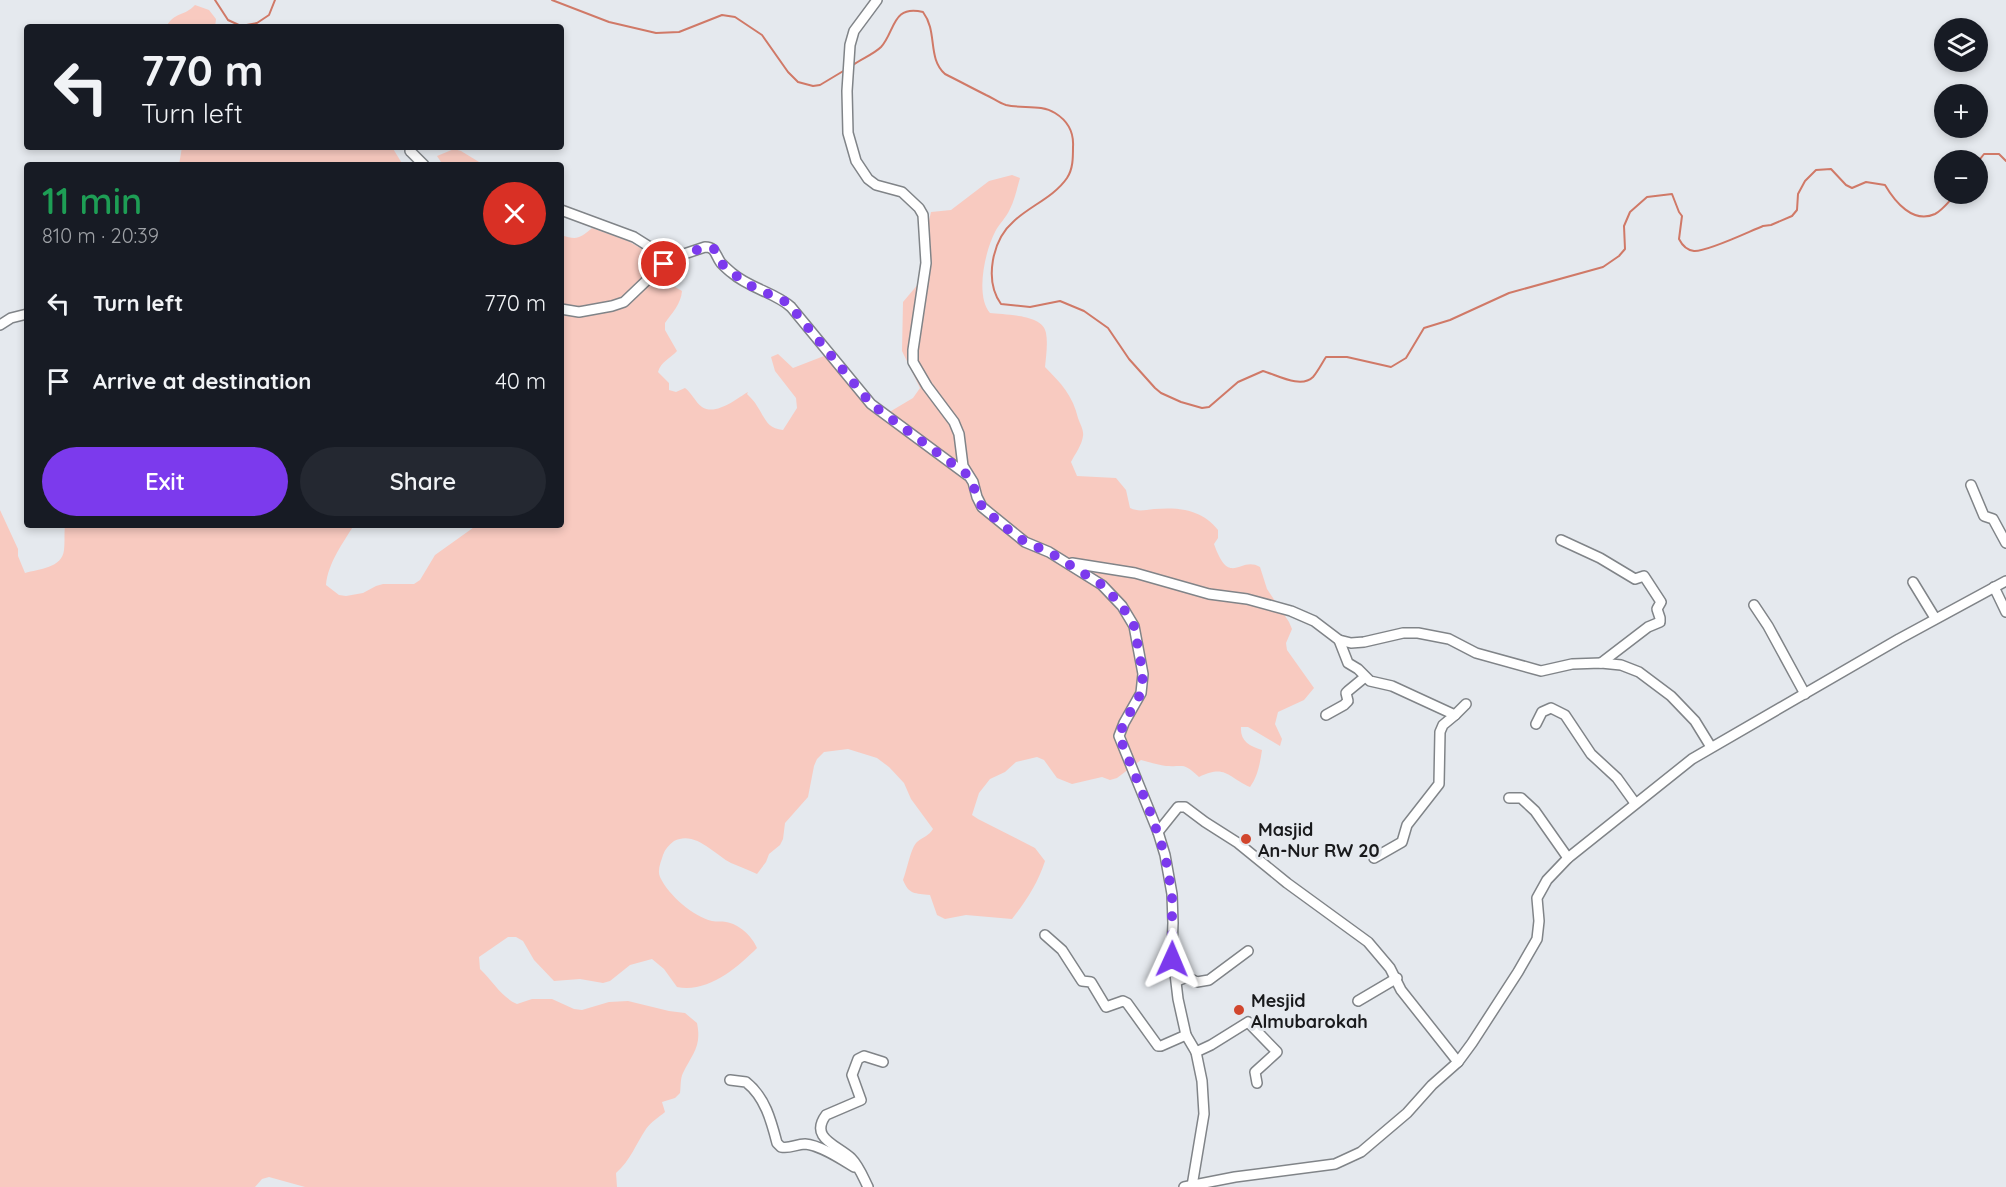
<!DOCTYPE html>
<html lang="en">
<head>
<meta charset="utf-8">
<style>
	:root { --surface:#171b24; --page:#242831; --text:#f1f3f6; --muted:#9ea1a6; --accent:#7c3aed }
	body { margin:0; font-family:Quicksand,sans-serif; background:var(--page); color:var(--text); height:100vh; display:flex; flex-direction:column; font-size:22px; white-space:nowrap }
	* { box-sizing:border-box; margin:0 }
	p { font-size:20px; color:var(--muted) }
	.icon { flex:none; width:33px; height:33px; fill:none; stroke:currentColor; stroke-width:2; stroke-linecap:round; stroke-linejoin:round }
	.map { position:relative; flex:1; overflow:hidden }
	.side { position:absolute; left:24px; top:162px; width:540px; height:366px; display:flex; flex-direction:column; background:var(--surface); border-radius:6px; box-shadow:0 3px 9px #0003 }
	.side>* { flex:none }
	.hud { position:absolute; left:24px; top:24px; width:540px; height:126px; border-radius:6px; box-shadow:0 3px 9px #0003; background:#171b24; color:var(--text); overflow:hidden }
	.tools { position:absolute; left:1934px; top:18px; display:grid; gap:12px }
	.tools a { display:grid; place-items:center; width:54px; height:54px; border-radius:50%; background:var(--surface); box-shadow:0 3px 9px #0003; font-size:30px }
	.pin { position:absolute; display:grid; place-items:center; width:51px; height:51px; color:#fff; margin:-26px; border:3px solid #fff; border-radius:50%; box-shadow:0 2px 6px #0007 }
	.me { position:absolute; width:66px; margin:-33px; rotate:1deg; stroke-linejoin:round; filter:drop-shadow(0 0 4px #0008) }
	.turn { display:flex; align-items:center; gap:21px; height:126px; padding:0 18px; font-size:27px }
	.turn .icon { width:78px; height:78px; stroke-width:2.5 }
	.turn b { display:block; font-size:42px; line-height:51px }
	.round { display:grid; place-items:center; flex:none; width:63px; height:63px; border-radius:32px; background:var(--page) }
	.summary { display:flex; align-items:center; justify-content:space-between; height:102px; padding:0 18px }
	h1 { font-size:36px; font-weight:600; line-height:45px; color:#1e9e55 }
	.button { display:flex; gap:12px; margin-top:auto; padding:12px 18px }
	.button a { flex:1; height:69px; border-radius:36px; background:var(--accent); color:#fff; font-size:24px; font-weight:600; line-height:69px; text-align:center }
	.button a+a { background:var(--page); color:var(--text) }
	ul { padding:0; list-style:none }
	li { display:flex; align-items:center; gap:18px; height:78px; padding:0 18px }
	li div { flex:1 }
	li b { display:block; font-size:22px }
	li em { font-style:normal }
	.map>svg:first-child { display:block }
	.green { fill:#f8cac0 }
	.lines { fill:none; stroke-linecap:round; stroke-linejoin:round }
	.stream { stroke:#d07967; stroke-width:2 }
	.minor-casing { stroke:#808488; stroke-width:12 }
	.minor { stroke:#fff; stroke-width:9 }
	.route { stroke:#7c3aed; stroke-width:10; stroke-dasharray:0 18 }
	.poi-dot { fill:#d1462d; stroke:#e5e9ee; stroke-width:2 }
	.labels { text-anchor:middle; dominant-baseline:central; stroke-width:6; stroke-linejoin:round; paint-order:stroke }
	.poi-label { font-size:18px; font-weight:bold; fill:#191a1c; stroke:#e5e9ee; text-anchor:start }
</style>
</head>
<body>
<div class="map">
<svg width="2006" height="1187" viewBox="0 0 2006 1187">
	<rect width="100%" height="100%" fill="#e5e9ee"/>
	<g class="green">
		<path d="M195,5L209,10L216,19L215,27H166C175,11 184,17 195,5Z"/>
		<path d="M182,147H392L403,165H179Z"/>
		<path d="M454,149L461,151L484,165H443L437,156Z"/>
		<path d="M1012,175L1020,178C1017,188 1015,199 1010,209C1006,218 999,224 995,232C985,251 975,296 990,313C1005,315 1043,314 1046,333C1048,343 1046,357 1045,367C1061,383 1073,396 1078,418C1080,424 1084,430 1083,436C1082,445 1075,454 1071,462L1077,476L1116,478L1126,490L1130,508C1139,512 1144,510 1154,509C1178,507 1202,509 1218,530V538L1214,544C1230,589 1240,555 1260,567L1267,589L1289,622L1292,629L1286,643L1287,650L1314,688L1304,700L1278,712L1275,724L1282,739L1280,746L1248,727H1241C1240,741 1249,746 1262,750C1260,763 1258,776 1250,787C1227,777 1226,764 1199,777C1183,762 1185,767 1166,766C1158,765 1149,762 1141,760L1117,778L1110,780L1102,777L1072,784L1057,778L1044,760L1037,757L1016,762L1005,772L990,779L979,793L972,815L978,819L1035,848L1045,861C1038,883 1026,901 1012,919L966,915L945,919L937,915L930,895C915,893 909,895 903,880C907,870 911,847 917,842C923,837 929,836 933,829L911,799L904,783L889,767L877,758L848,749L824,752L817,759L814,766L808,797L785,823L783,839L780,845L769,854L766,862L757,874C749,870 740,867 731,863C714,854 695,830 674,841C669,845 665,849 663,855C661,862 657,870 660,877C669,896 693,916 712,921C717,922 722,921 726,922C739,924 752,936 757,948C737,968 708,993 677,987L664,969L652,959L630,965L610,981L603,983L580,979L554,981L534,960L523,941L516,937H508L479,957L480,969C493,981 501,997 517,1004L532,999H552L574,1009L582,1010L609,1002L628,1001L669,1011L685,1013L697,1023C702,1047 692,1054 683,1073C680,1079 681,1087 680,1093L675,1098L662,1102L665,1112C659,1117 651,1122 646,1129C636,1144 630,1161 616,1173L617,1187H305L269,1177L262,1179L255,1187H0V510L18,549V556L25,573C39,569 62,568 64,550C65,541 64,534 65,525H354C343,543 328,563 326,585L339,595L346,596L363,593L376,586L383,584H414L420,580L435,555L477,525H561V235C577,240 579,239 592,228L628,241L653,255L646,270L682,291C681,304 672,313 665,323V330L677,351C670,359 661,361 658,372L669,383V390L676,392L685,388C692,393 695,402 702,407C716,416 736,399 748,392L747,394C751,398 755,402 757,406C765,418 767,429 783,430L797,408L796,398L775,371L771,357L778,354L793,368L824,356C844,376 859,399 881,417L913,398L920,388L902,351L903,302L930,270L928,225L931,212L951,210L989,181Z"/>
	</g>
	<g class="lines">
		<g class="stream">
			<path d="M215,0L228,20L241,26L257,23L269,15L275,0"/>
			<path d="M552,0L609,22L656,33L679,32L722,15L735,17L762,35L788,72L798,82L813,86L820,85L845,70"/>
			<path d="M853,65C861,59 874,54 881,47C895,32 892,4 923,12C938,32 927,58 945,74C959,81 972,88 986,95C993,98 999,103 1006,105C1022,109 1041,104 1055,113C1068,121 1074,132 1073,147C1073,158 1073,169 1067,178C1054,197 1030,206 1014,221C992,240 984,280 1001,304L1030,307L1060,301L1084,311L1108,328L1129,359L1155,388L1161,393L1181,402L1202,408L1209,407L1238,382L1263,371C1277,375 1301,389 1313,377C1318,371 1322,363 1326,357H1347L1391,367L1406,358L1424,328L1450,320L1509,293L1603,267L1619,256L1625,249L1624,226L1630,212L1647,197L1672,194L1679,212L1682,216L1679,239C1682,245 1686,250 1694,251C1707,252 1748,232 1763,226L1771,225L1792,216L1797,210L1798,194L1805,181L1816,170L1831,169L1846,185L1852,188L1866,182L1885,185C1895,202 1913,224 1935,214C1943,210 1950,200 1956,194"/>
			<path d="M1977,163L1984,154H1999L2006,161"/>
		</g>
		<defs>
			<g id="minor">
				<path d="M877,0L854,31L850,45L847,91L848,133L856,161L868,179L876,185L902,192L919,208L923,215L926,263L913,350V362L927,386L954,422L959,434L963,466L973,482L977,497L982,507L1025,542L1049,552L1102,585L1122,606L1134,626L1143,674L1141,693L1124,723L1119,736L1158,832L1165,855L1172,894L1173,923L1172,948L1178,999L1186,1035L1196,1052L1202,1081L1204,1114L1192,1186"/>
				<path d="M410,151L424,165"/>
				<path d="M561,210L634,237L669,259"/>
				<path d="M561,309L579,312L612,306L624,302L669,259L705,247C716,247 715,255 721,263C724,266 728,270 732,273C749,288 776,293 791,307L871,404L967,475"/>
				<path d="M0,325L11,318L27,314"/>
				<path d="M1971,485L1984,516L1993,519L2006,543"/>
				<path d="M1561,540L1600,558L1635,579L1644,576L1661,602L1657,609L1660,618V622L1648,627L1601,663"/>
				<path d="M1072,563L1135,573L1209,594L1247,599L1291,611L1314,621L1339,640L1351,643L1364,642L1403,633H1418L1449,639L1476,653L1541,671L1572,664L1601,663L1621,665L1639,672L1671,696L1695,721L1711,747"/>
				<path d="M1913,582L1935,618"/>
				<path d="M1994,587L2006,612"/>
				<path d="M1754,605L1768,626L1805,694"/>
				<path d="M1339,640L1348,663L1358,669L1370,681L1392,686L1455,715L1443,725L1440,732L1439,784L1407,825L1402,842L1374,858"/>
				<path d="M1326,715L1344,705L1348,701L1346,693L1348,691L1365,677"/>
				<path d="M1455,715L1466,704"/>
				<path d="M1536,724L1542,712L1551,708L1565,715L1591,754L1617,778L1635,803"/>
				<path d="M1509,798H1521L1535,811L1568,858"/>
				<path d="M1158,832L1178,807H1185L1205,822L1238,843L1287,883L1368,942L1390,968L1401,990L1458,1062"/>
				<path d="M1045,935L1062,950L1082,981L1091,982L1106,1007L1123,1001L1127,1003L1158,1046H1161L1186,1035"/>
				<path d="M1177,981L1187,977L1197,982L1209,980L1248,951"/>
				<path d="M1358,1001L1397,978"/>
				<path d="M1196,1052L1211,1045L1248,1022L1277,1052L1255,1072L1257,1083"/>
				<path d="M730,1080L746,1082C765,1097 771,1120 777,1143L781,1147C790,1149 796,1144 805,1144C820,1145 841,1159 854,1167"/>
				<path d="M868,1187C863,1177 859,1166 851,1158C837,1145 809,1138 826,1115L861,1100L852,1075L858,1059L864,1056L883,1062"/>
				<path d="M1184,1187L1235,1177L1335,1164L1361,1152L1407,1113L1432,1085L1458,1062L1472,1043L1518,972L1537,939L1539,921L1537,898L1547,880L1568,858L1692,759L1899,639L2006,581"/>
			</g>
		</defs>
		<use href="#minor" class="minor-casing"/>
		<use href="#minor" class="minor"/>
	</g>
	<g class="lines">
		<path class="route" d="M664,264L669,260L705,247L714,249L722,264L735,275L753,287L786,302L791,307L871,404L969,476L982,507L1002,525L1025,542L1049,552L1102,585L1122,606L1134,626L1143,674L1141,693L1124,723L1119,736L1151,814L1165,855L1172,894V959"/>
	</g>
	<g class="poi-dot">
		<circle cx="1246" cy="839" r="6"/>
		<circle cx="1239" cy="1010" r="6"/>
	</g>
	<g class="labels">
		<g class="poi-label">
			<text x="1258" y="829">Masjid<tspan x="1258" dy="21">An-Nur RW 20</tspan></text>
			<text x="1251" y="1000">Mesjid<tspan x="1251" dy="21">Almubarokah</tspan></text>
		</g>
	</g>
</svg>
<div class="tools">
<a><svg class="icon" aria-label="layers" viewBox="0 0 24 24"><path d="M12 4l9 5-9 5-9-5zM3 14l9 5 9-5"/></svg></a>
<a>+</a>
<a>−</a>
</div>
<div class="pin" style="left:664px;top:264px;background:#d93025"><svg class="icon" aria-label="arrive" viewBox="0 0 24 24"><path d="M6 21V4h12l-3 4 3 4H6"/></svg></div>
<svg class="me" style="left:1172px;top:959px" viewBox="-20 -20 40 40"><path d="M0-17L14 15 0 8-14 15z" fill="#7c3aed" stroke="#fff" stroke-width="4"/></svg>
<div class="hud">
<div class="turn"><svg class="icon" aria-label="left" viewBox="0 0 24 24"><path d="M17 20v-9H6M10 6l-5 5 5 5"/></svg><div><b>770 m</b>Turn left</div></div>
</div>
<section class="side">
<div class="summary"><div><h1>11 min</h1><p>810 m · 20:39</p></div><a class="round" style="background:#d93025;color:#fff"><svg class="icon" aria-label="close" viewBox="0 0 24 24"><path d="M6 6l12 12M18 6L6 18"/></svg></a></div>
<ul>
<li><svg class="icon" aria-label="left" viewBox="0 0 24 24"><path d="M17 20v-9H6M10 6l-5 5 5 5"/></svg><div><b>Turn left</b></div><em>770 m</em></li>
<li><svg class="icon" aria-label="arrive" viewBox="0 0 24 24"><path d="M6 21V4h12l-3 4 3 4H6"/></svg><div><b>Arrive at destination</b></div><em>40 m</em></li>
</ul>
<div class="button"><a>Exit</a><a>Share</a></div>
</section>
</div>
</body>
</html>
